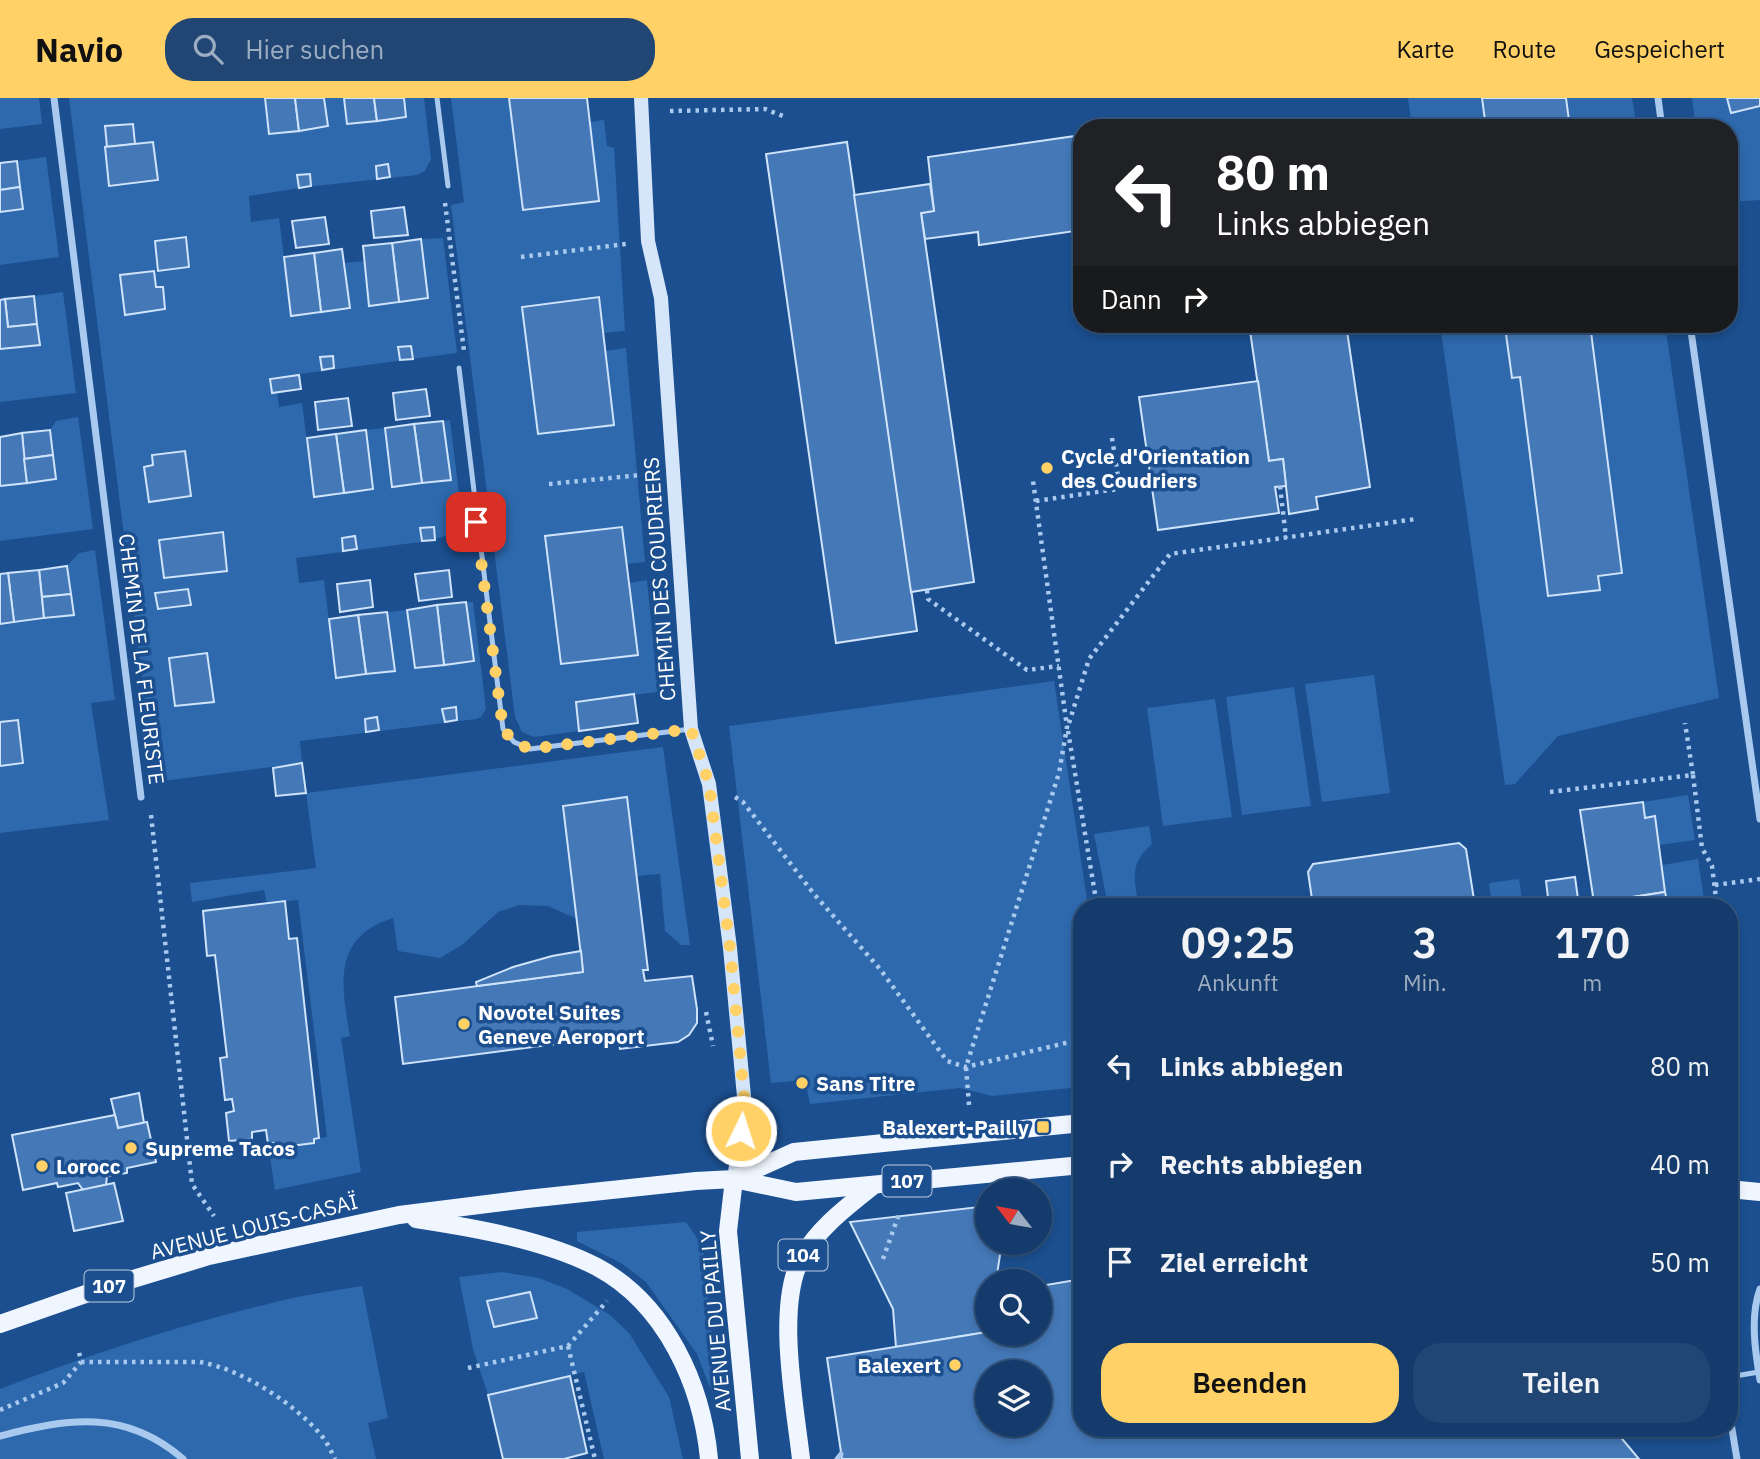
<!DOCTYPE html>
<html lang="de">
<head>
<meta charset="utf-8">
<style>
	:root { --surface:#143b6b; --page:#214673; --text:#f1f3f6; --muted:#9dadc1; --line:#33557e; --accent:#ffd166 }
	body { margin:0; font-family:"IBM Plex Sans",sans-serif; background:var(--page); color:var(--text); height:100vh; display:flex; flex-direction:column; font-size:26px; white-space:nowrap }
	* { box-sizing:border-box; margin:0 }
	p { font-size:23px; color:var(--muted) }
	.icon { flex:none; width:38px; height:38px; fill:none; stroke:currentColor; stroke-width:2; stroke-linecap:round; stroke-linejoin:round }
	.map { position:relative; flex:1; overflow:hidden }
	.side { position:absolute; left:1073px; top:800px; width:665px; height:539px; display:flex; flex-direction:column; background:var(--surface); border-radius:28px; box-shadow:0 4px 10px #0003,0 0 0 2px var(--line) }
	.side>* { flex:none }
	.top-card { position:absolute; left:1073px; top:21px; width:665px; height:214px; border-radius:28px; box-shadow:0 4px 10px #0003,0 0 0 2px var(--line); background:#202124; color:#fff; overflow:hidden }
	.needle { width:46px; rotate:301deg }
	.controls { position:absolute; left:975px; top:1080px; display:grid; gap:14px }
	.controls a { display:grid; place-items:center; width:77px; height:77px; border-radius:50%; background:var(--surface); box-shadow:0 4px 10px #0003,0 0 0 2px var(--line); font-size:35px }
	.pin { position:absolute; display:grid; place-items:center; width:60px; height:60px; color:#fff; margin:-30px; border-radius:14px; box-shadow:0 4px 10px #0006 }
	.me { position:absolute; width:77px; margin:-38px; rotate:4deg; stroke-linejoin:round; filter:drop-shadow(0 0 5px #0008) }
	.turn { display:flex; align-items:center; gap:24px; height:147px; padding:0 28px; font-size:32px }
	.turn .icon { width:91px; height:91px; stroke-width:2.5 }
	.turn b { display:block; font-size:49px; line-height:60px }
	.then { display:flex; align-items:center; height:66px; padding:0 28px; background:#0003; gap:14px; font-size:26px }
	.eta { display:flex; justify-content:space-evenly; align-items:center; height:119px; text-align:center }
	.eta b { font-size:42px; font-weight:600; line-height:49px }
	.button { display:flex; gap:14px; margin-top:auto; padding:14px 28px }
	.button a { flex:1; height:80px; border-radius:28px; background:var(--accent); color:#111; font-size:28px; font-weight:600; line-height:80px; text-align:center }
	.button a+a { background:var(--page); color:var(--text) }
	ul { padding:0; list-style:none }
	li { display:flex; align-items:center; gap:21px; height:98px; padding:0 28px }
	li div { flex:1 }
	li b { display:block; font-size:26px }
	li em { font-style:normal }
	header { display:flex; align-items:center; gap:42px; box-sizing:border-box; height:98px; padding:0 35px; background:var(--accent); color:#111 }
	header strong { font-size:33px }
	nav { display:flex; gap:38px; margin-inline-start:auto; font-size:24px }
	.search { width:490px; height:63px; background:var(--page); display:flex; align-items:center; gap:18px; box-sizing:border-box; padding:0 24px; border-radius:28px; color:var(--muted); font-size:26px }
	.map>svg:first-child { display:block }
	.green { fill:#2e69ad }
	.building { fill:#4478b7; stroke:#cfe3fa; stroke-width:2; fill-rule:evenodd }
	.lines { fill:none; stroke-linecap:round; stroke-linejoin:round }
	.path { stroke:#a9c9ee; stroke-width:4.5; stroke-dasharray:3.5 5; stroke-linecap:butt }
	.lane { stroke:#a9c9ee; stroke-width:5 }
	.street { stroke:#a9c9ee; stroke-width:7 }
	.secondary { stroke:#d6e6fa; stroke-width:14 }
	.primary { stroke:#f0f6ff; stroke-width:18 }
	.route { stroke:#ffd166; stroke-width:12; stroke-dasharray:0 21.6 }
	.poi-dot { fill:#ffd166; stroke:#1b4f8f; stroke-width:2.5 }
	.labels { text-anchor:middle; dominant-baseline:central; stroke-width:7; stroke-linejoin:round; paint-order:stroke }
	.shield { fill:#1b4f8f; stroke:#bbcadd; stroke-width:2 }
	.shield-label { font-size:19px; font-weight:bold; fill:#fff }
	.poi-label { font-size:21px; font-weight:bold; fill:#fff; stroke:#1b4f8f; text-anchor:start }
	.street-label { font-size:21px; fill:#fff; stroke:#1b4f8f }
</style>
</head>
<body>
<header>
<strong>Navio</strong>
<div class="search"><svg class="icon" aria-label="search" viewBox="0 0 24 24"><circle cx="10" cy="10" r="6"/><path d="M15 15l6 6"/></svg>Hier suchen</div>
<nav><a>Karte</a><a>Route</a><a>Gespeichert</a></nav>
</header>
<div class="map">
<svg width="1760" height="1361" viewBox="0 0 1760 1361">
	<rect width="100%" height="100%" fill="#1b4f8f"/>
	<g class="green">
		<path d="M0,0H39L42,26L0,31Z"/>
		<path d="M69,0H264L269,36L327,28L324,0H344L348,26L405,19L404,0H424L431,61L425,73L417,77L306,89L249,98L251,124L279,120L292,218L350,210L344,165L364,163L369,208L428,200L421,141L443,140L457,255L270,280L272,295L277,294L279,309L302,305L314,399L373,391L366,332L385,330L392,389L451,382L443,323L450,322L462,420L452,436L428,443L296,460L299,485L324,482L336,580L395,572L387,514L407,512L415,570L473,563L466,504H473L486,611L481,619L476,621L300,643L302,665L155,684Z"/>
		<path d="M451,0H509L523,112L599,103L590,24L604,22L607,48L614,50L625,233L603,235L599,199L522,209L538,335L614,327L605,253L626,250L645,464L626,466L545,439L561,565L600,561L629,485L647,482L658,594L576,604L579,633L534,639L522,634L515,619L451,107L464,104Z"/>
		<path d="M1408,0H1632L1637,30H1412Z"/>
		<path d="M1692,0H1727L1731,15L1760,8V102L1729,104V30H1696Z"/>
		<path d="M46,59L59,159L0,167V114L23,111L17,63Z"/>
		<path d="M63,194L76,295L0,304V251L40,246L34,198Z"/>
		<path d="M1440,226H1665L1719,600L1558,638L1515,686L1505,687Z"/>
		<path d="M78,319L93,431L0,443V388L56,381L50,332L56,323Z"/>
		<path d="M95,452L115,602L91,605L109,722L0,735V525L73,517L67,468L79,455Z"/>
		<path d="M1374,577L1390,695L1322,704L1305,586Z"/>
		<path d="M1054,583L1088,808H1082L1081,989L992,998L960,990L810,1006L805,982L771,985L729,628Z"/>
		<path d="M1294,589L1311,708L1242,717L1226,599Z"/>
		<path d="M1215,601L1232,719L1163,728L1147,610Z"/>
		<path d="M663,649L690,847H681L665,833L660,776L637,778L627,699L563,708L577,821L548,808L519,807L498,814L462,847L440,860L398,853L393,820C332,839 341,887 350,938L341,940L361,1074L275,1092L268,1046L274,1045L275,1050L314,1045V1041L327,1039L298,802L267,805L264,792L192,804L190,785L316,770L306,695Z"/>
		<path d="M1688,697L1695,742L1659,747L1655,719L1645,720L1643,704Z"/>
		<path d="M1149,728L1152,746C1129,766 1134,781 1139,808H1108L1094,736Z"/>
		<path d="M1698,761L1705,808H1668L1662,767Z"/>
		<path d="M1519,781L1523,808H1492L1489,785Z"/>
		<path d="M686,1124L703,1149L717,1289L711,1292L697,1256L646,1184L621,1165L577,1143V1134Z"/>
		<path d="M502,1174L539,1180L567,1191L610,1217L629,1235L669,1299L683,1361H604L584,1274L488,1297L473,1251L459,1179Z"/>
		<path d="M362,1188L388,1320L368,1325L376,1361H0V1291C89,1257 179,1227 272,1205C301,1197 332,1193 362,1188Z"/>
	</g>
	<g class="building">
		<path d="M265,0H295L299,33L269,36Z"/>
		<path d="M295,0H324L328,28L299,33Z"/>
		<path d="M344,0H374L377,23L347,26Z"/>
		<path d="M374,0H404L406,19L377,23Z"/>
		<path d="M509,0H587L599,103L523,112Z"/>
		<path d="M1482,0H1566L1570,30H1486Z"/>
		<path d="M1727,0H1760V8L1731,15Z"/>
		<path d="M1169,24L1176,30H1129Z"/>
		<path d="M133,26L135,46L107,49L105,28Z"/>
		<path d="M1082,37V132L979,147L978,134L925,141L921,115L934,113L928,59Z"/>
		<path d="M153,44L158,82L109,88L105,49Z"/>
		<path d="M847,44L917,533L836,545L766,56Z"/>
		<path d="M17,63L20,89L0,92V65Z"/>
		<path d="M388,66L390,79L377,81L376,68Z"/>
		<path d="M310,76L311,88L299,90L297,77Z"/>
		<path d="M930,86L934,113L921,115L974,484L911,494L854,97Z"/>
		<path d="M20,89L23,111L0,114V92Z"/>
		<path d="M404,109L408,137L374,140L371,113Z"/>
		<path d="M325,119L329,146L296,150L292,123Z"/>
		<path d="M186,139L189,169L158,173L155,143Z"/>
		<path d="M421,141L428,200L399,204L392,145Z"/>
		<path d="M392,145L399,204L369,208L363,148Z"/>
		<path d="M342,151L350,210L321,214L314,155Z"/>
		<path d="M314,155L321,214L291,218L284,159Z"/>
		<path d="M154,173L156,189H163L165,211L125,217L120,177Z"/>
		<path d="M34,198L37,226L8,229L5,201Z"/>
		<path d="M599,199L614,327L538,336L522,209Z"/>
		<path d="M5,201L8,229L37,226L40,247L0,251V202Z"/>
		<path d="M1249,226H1346L1370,389L1316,399L1318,411L1289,416L1283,361L1269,363Z"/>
		<path d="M1527,226H1590L1622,475L1598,478L1600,492L1548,498L1520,279L1512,280L1505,229Z"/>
		<path d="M411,248L413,261L400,262L398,249Z"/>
		<path d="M333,258L334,270L322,272L320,259Z"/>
		<path d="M299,277L301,291L272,295L270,281Z"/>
		<path d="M1258,283L1269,363L1283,361L1286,388L1275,389L1279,415L1158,432L1139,299Z"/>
		<path d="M426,291L430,318L396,322L393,295Z"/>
		<path d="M348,300L352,328L318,332L315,304Z"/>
		<path d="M443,323L451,382L422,385L414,326Z"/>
		<path d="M414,326L422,385L392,389L385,330Z"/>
		<path d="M50,332L53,357L24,361L22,335Z"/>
		<path d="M366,332L373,391L344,395L336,336Z"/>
		<path d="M22,335L27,385L0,388V339Z"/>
		<path d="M336,336L344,395L314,399L307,340Z"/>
		<path d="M185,353L191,398L149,404L144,369L153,367L152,357Z"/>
		<path d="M53,357L56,381L27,385L24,361Z"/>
		<path d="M434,429L435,442L422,443L420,430Z"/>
		<path d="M622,429L638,557L561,566L545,438Z"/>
		<path d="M223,434L227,473L164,480L159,442Z"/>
		<path d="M355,438L357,451L343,453L342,440Z"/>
		<path d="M67,468L71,496L42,499L39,472Z"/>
		<path d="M39,472L44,520L14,524L8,475Z"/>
		<path d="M449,472L452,499L419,503L415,476Z"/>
		<path d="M8,475L14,524L0,526V476Z"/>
		<path d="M370,482L373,509L340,514L337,486Z"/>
		<path d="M188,491L191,507L158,511L155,495Z"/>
		<path d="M71,496L74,517L44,520L42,499Z"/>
		<path d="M466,504L474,563L444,567L437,507Z"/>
		<path d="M437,507L444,567L415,570L407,512Z"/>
		<path d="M387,514L395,573L366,576L358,517Z"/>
		<path d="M358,517L366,576L336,580L329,521Z"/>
		<path d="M207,555L214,604L175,608L169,560Z"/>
		<path d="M634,596L638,625L579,633L576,604Z"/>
		<path d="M456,609L457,622L445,624L442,611Z"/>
		<path d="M377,619L379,632L366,634L365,621Z"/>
		<path d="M18,622L23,665L0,668V624Z"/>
		<path d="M302,665L306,695L276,698L273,670Z"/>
		<path d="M627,699L648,872H643L645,883L692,878L697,911V925L689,937L678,944L620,951L618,938L403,966L395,899L583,874L563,708Z"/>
		<path d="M1643,704L1645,720L1655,718L1665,794L1594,805L1580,712Z"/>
		<path d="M1459,745L1466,751L1475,808H1313L1308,774L1313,766Z"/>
		<path d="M1575,779L1579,808H1549L1546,783Z"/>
		<path d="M1665,794L1668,808H1595L1594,805Z"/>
		<path d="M285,803L289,841L297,840L319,1040L314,1041V1045L275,1050L274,1045L268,1046L266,1032L252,1034V1041L229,1043L226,1015L234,1013L232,1001L225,1002L220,960L227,959L215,857L207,858L203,813Z"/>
		<path d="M581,853L583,874L477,888L476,884L513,869L552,858Z"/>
		<path d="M139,995L144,1025L118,1030L111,1001Z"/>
		<path d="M115,1017L118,1030L147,1024L156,1064L127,1070V1075L107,1078L106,1087L83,1092L78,1085L58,1089L57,1085L23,1092L12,1037Z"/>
		<path d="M114,1085L123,1123L74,1133L66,1095Z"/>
		<path d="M987,1108V1144H1002L996,1183H987V1234L896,1249L893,1211L850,1124Z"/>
		<path d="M1082,1181V1330H1613L1639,1361H842L827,1260L987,1234V1236H1040V1188ZM987,1274H1040V1326H987Z"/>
		<path d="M530,1194L537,1220L494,1229L487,1203Z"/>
		<path d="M570,1278L587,1355L564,1361H503L488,1297Z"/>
	</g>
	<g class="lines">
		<g class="path">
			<path d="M670,13L765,11L783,18"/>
			<path d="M445,105L464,253"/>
			<path d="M521,159L626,146"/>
			<path d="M1112,340L1120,391"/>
			<path d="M549,386L651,376"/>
			<path d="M1280,388L1286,440"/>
			<path d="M1036,403L1152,386"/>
			<path d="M927,492L928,501L1027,572L1059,568"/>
			<path d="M1069,625L1089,561L1170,456L1416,421"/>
			<path d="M1068,633L1097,808"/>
			<path d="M1693,677L1702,750L1712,768L1717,808"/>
			<path d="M1550,694L1693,677L1685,625"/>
			<path d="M735,699L743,704L814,796L880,871L947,963L966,969L1082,941"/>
			<path d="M151,717L192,1086L214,1118"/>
			<path d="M1715,787L1760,781"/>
			<path d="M706,914L713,948"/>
			<path d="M969,1007L966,969L1059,675L1067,629L1033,383"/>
			<path d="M883,1161L900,1113"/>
			<path d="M568,1248L595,1361"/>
			<path d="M81,1264H200C241,1271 294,1305 321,1337C327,1344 331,1353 335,1361"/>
			<path d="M468,1270L568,1248L607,1203"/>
			<path d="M0,1312L63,1285L81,1264L79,1254"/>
		</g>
		<g class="lane">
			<path d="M437,0L448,88"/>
			<path d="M459,270L503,631L514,644L530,651L691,631"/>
			<path d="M1729,1279L1759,1274"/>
			<path d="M837,1361L841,1356"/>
		</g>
		<g class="street">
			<path d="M54,0L141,699"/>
			<path d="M1658,0L1662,30"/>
			<path d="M1690,226L1760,721"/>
			<path d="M1760,1191C1750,1218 1755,1253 1760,1282"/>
			<path d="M1729,1313L1737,1361"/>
			<path d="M0,1338C68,1320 126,1311 183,1361"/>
		</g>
		<path class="secondary" d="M641,0L648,143L661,200L691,631L709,686L730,850L745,1009L734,1081"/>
		<g class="primary">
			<path d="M734,1081L794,1054L1082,1025"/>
			<path d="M734,1081L728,1133L750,1361"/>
			<path d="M1729,1091L1760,1094"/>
			<path d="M416,1121C475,1130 545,1142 597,1169C666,1206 702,1287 709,1361"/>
			<path d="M0,1226L97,1192L209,1158L399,1117L527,1101L696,1083L734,1081L796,1094L1082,1067"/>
			<path d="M801,1361C795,1307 775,1206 802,1159C819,1129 848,1108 874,1087"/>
		</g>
	</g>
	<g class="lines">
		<path class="route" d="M476,424L503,631L514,644L530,651L691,631L709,686L730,850L745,1009L741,1033"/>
	</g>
	<g class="poi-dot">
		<circle cx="1047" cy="370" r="7"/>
		<circle cx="464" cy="926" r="7"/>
		<circle cx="802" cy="985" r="7"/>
		<rect x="1036" y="1022" width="14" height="14" rx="3.5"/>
		<circle cx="131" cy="1050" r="7"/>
		<circle cx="42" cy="1068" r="7"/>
		<circle cx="955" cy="1267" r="7"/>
	</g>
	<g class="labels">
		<g class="shield">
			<rect x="882.5" y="1067.5" width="49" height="31" rx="5"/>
			<rect x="778.5" y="1141.5" width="49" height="31" rx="5"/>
			<rect x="84.5" y="1172.5" width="49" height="31" rx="5"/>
		</g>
		<g class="shield-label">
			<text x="907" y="1083">107</text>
			<text x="803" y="1157">104</text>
			<text x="109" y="1188">107</text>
		</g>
		<g class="poi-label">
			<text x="1061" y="358">Cycle d'Orientation<tspan x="1061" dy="24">des Coudriers</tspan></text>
			<text x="478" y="914">Novotel Suites<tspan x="478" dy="24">Geneve Aeroport</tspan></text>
			<text x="816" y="985">Sans Titre</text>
			<text x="1029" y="1029" text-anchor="end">Balexert-Pailly</text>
			<text x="145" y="1050">Supreme Tacos</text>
			<text x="56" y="1068">Lorocc</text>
			<text x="941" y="1267" text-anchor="end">Balexert</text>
		</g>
		<g class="street-label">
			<text transform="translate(659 481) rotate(-94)">CHEMIN DES COUDRIERS</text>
			<text transform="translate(142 561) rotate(83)">CHEMIN DE LA FLEURISTE</text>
			<text transform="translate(254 1128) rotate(-14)">AVENUE LOUIS-CASAÏ</text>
			<text transform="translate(715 1223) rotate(-95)">AVENUE DU PAILLY</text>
		</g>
	</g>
</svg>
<div class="controls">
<a><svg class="needle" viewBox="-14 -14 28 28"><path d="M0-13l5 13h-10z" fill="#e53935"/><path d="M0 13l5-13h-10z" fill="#9dadc1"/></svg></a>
<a><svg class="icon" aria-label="search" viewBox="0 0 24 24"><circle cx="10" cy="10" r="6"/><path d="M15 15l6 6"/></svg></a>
<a><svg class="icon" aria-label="layers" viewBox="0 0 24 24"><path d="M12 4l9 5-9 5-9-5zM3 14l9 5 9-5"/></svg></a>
</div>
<div class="pin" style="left:476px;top:424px;background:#d93025"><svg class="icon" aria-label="arrive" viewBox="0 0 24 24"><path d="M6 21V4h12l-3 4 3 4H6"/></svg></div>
<svg class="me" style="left:741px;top:1033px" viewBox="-20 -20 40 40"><circle r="17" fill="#ffd166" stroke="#fff" stroke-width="3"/><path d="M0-11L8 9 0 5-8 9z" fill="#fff"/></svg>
<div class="top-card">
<div class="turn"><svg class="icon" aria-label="left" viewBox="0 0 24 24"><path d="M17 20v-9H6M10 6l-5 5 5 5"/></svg><div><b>80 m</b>Links abbiegen</div></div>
<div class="then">Dann<svg class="icon" aria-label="right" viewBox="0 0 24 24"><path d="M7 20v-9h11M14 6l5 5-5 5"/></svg></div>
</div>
<section class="side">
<div class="eta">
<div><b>09:25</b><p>Ankunft</p></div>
<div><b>3</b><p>Min.</p></div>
<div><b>170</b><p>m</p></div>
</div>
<ul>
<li><svg class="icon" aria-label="left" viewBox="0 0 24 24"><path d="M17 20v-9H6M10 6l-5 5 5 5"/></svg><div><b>Links abbiegen</b></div><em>80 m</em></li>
<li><svg class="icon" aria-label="right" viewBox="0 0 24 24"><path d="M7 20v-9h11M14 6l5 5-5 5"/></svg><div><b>Rechts abbiegen</b></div><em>40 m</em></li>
<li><svg class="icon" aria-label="arrive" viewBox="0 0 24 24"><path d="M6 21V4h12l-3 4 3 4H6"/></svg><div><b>Ziel erreicht</b></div><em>50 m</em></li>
</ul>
<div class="button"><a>Beenden</a><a>Teilen</a></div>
</section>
</div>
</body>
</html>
